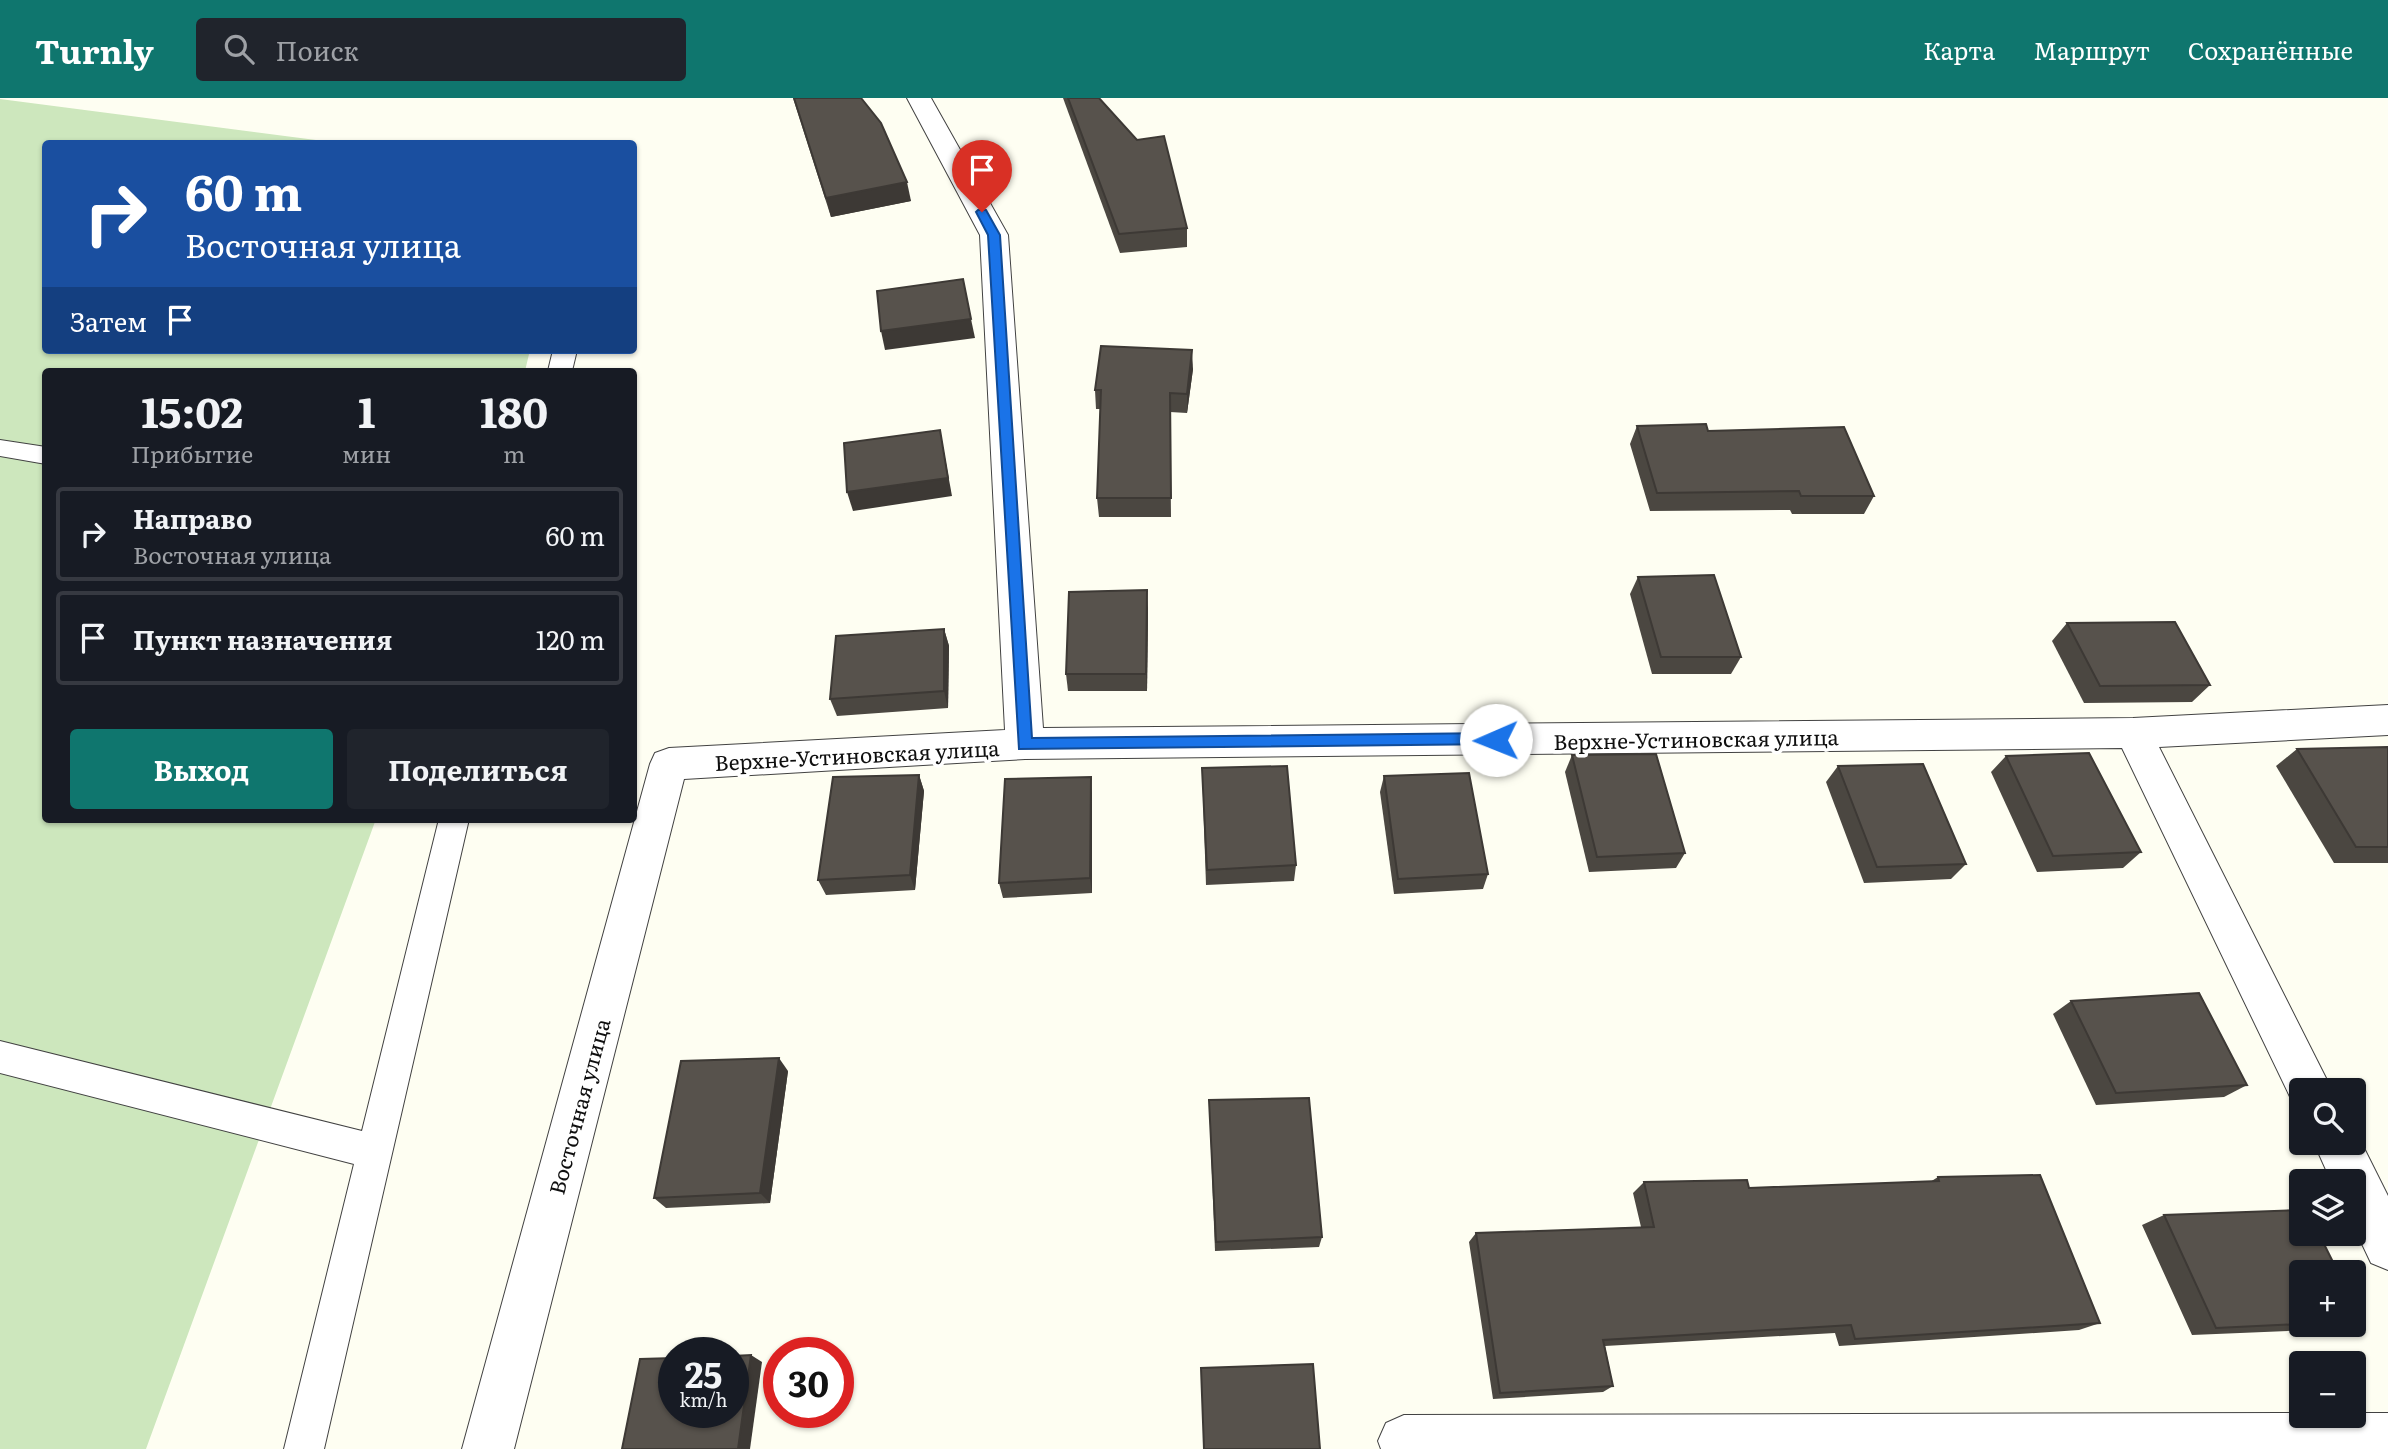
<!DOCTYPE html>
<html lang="ru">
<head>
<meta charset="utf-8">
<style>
	:root { --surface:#171b24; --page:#20242c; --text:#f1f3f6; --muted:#9ea1a6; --line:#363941; --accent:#0f766e }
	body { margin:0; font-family:Literata,serif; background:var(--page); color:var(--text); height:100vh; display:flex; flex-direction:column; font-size:26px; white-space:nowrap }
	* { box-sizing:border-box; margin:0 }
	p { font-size:23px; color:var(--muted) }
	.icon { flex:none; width:38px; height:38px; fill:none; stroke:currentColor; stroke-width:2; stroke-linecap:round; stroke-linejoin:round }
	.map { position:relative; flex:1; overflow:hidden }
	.sheet { position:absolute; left:42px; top:270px; width:595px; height:455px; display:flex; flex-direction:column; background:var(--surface); border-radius:7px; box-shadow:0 2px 5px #0004 }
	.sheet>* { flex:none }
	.guide { position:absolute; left:42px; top:42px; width:595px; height:214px; border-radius:7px; box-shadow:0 2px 5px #0004; background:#1a4fa0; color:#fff; overflow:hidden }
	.buttons { position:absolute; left:2289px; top:980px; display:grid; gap:14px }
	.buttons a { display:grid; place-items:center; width:77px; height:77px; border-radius:7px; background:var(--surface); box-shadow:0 2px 5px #0004; font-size:35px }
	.speed { position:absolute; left:658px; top:1239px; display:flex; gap:14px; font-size:35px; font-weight:700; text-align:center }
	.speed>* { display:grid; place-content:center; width:91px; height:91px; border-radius:50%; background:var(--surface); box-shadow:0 2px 5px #0004; line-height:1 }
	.speed small { font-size:18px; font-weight:400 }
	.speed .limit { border:10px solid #d22; background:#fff; color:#111 }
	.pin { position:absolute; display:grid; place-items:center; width:60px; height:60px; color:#fff; margin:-72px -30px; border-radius:50% 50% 50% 0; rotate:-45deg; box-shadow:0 0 7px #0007 }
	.pin .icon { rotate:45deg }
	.me { position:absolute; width:77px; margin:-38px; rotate:269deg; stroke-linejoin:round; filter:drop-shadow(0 0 5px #0008) }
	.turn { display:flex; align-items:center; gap:24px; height:147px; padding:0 28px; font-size:32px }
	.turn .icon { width:91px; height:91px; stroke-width:2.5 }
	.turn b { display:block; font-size:49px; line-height:60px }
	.then { display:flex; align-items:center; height:66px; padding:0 28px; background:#0003; gap:14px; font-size:26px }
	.eta { display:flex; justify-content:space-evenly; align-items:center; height:119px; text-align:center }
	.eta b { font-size:42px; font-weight:700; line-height:49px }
	.cta { display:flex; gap:14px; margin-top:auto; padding:14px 28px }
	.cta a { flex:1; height:80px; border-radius:7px; background:var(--accent); color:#fff; font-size:28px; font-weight:700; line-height:80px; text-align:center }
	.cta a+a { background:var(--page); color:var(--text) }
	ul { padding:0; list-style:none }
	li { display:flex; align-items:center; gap:21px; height:94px; margin:0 14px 10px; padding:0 14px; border:4px solid var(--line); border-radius:7px }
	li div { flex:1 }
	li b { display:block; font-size:26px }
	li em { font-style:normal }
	header { display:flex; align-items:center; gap:42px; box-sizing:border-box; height:98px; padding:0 35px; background:var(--accent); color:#fff }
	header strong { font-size:33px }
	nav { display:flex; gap:38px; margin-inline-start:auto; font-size:24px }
	.search { width:490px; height:63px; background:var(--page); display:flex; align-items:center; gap:18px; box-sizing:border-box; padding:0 24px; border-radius:7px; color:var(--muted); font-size:26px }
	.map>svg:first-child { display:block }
	.green { fill:#cde7bd }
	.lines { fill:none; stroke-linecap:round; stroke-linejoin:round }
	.service-casing { stroke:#424242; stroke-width:2 }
	.minor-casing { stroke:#424242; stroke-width:2 }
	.service { fill:#fff; fill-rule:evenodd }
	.minor { fill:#fff; fill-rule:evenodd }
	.wall { fill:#4b4741 }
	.shaded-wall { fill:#3d3935 }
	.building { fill:#57524c; stroke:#3d3935; stroke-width:2 }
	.route { fill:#1a73e8; stroke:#114b97; stroke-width:2 }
	.labels { text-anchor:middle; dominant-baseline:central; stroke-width:7; stroke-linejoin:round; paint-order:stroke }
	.street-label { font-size:21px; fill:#0f0f0f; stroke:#fff }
</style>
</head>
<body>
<header>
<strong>Turnly</strong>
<div class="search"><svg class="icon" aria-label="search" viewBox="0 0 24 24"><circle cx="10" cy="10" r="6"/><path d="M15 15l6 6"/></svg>Поиск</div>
<nav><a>Карта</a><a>Маршрут</a><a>Сохранённые</a></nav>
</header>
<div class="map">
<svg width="2388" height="1351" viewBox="0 0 2388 1351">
	<rect width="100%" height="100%" fill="#fefef2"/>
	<path class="green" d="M0,1L339,45L46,46V252H530L525,273H46V721H376L146,1351H0Z"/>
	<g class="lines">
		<defs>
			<g id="service">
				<path d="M553,252H577L572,273H548Z"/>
				<path d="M0,342L46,349V366L0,358Z"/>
				<path d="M439,721H469L324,1351H284L354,1066L0,975V943L362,1033Z"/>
			</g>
			<g id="minor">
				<path d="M907,0H931L1008,137L1043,630L2133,620L2388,607V637L2159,649L2332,992H2301V1010L2294,1007L2122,650L1025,661L684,681L514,1351H462L650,666L655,655L669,650L1005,632L980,137Z"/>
				<path d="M2354,1030L2388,1098V1172L2371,1165L2354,1129V1083H2331L2314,1045H2354Z"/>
				<path d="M2301,1315V1318H2354V1315H2388V1351H1381L1378,1343L1386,1325L1404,1317Z"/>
			</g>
		</defs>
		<use href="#service" class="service-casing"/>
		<use href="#minor" class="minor-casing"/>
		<use href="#service" class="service"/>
		<use href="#minor" class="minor"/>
	</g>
	<g class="wall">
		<path d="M793,0H861L911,103L831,119Z"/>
		<path d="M1063,0H1099L1187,130V149L1120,155Z"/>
		<path d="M1193,271L1187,315L1170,314L1171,419H1099L1097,400L1100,311H1096L1095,292Z"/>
		<path d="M1637,328L1708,333L1874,398L1864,416H1792L1790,412L1650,413L1630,346Z"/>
		<path d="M1638,479L1741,559L1731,576H1652L1630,496Z"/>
		<path d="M1148,510L1147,593H1068L1066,576Z"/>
		<path d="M2067,525L2210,587L2192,604L2084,605L2052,543Z"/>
		<path d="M944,531L949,548L948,610L837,618L830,601Z"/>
		<path d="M2388,649V765H2334L2276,668L2297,651Z"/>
		<path d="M1572,657L1685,755L1676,770L1589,774L1565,674Z"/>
		<path d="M2006,658L2141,754L2123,770L2037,774L1991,674Z"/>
		<path d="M1838,668L1966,766L1951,781L1864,785L1826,684Z"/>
		<path d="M1202,670L1296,767L1294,783L1206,787Z"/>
		<path d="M919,677L924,693L915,792L826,797L818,782Z"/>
		<path d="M1384,678L1488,776L1483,791L1394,796L1380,694Z"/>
		<path d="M1092,695V795L1003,800L999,785Z"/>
		<path d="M2071,903L2247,987L2224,999L2096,1007L2053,916Z"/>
		<path d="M788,973L770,1105L666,1110L654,1100Z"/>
		<path d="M1209,1002L1322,1139L1319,1149L1215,1153Z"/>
		<path d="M1938,1079L2100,1225L2079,1232L1839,1248L1835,1235L1605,1248L1613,1288L1603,1294L1493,1301L1469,1144L1476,1135L1641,1129L1633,1095L1644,1084L1749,1090L1930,1084Z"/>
		<path d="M2164,1117L2301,1227H2352L2335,1231L2192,1237L2142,1127Z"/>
	</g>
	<g class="shaded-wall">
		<path d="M907,84L911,103L831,119L826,100Z"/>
		<path d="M971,221L975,240L885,252L881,233Z"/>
		<path d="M1192,252L1193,271L1187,315V296Z"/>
		<path d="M940,332L952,398L853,413L847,394Z"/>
		<path d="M1147,492L1148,510L1147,593L1146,576Z"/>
		<path d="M944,531L949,548L948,610L944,593Z"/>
		<path d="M919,677L924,693L915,792L910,777Z"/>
		<path d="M1091,679L1092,695V795L1090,780Z"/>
		<path d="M779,960L788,973L770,1105L760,1095Z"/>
		<path d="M751,1257L762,1264L750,1351H738Z"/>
	</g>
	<g class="building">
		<path d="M794,0H861L881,25L907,84L826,100Z"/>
		<path d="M1068,0H1099L1137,42L1164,38L1187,130L1119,136Z"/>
		<path d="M963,181L971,221L881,233L877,193Z"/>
		<path d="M1101,248L1192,252L1187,296L1170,295L1171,400H1097L1101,292H1095Z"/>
		<path d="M1706,326L1708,333L1844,329L1874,398H1801L1799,393L1657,395L1637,328Z"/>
		<path d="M940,332L948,380L847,394L844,345Z"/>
		<path d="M1714,477L1741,559H1661L1638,479Z"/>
		<path d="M1147,492L1146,576H1066L1069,494Z"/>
		<path d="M2175,524L2210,587L2100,588L2067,525Z"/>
		<path d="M944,531V593L830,601L836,538Z"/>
		<path d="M2388,649V749H2356L2297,651Z"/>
		<path d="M2089,655L2141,754L2053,758L2006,658Z"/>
		<path d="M1656,656L1685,755L1597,759L1572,657Z"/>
		<path d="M1923,666L1966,766L1877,769L1838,668Z"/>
		<path d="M1287,668L1296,767L1207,772L1202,670Z"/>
		<path d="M1469,675L1488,776L1398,781L1384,678Z"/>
		<path d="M919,677L910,777L818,782L833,679Z"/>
		<path d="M1091,679L1090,780L999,785L1005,681Z"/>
		<path d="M2199,895L2247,987L2116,995L2071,903Z"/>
		<path d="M779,960L760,1095L654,1100L681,963Z"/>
		<path d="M1309,1000L1322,1139L1216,1144L1209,1002Z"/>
		<path d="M2040,1077L2100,1225L1855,1241L1851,1227L1603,1242L1613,1288L1500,1295L1476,1135L1654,1129L1644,1084L1747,1082L1749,1090L1939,1083L1938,1079Z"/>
		<path d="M2301,1112V1136H2319L2338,1174H2301V1226L2216,1230L2164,1117Z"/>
		<path d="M2354,1206L2362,1224H2354Z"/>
		<path d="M751,1257L738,1351H622L640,1261L674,1260V1314H733V1258Z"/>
		<path d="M1313,1266L1320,1351H1204L1201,1270Z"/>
	</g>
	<path class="route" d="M978,112H986L1000,137L1032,640L1496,635L1501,637L1504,642L1501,646L1019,651L988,137L976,114Z"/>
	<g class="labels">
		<g class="street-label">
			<text transform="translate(1696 640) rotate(-1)">Верхне-Устиновская улица</text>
			<text transform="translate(857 656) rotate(-3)">Верхне-Устиновская улица</text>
			<text transform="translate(578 1008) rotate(-75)">Восточная улица</text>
		</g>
	</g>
</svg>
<div class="buttons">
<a><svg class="icon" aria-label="search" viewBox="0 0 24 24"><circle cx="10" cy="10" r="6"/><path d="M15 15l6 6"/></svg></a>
<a><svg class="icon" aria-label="layers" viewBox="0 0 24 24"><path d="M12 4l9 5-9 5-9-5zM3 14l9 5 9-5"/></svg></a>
<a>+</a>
<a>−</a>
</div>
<div class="speed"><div>25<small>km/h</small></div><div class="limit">30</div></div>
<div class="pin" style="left:982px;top:114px;background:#d93025"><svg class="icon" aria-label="arrive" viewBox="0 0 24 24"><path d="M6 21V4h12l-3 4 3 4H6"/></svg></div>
<svg class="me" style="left:1496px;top:642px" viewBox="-20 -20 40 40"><circle r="19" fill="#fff"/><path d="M0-13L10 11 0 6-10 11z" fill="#1a73e8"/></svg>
<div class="guide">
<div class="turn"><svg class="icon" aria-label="right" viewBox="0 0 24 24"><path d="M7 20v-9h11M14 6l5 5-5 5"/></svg><div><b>60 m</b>Восточная улица</div></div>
<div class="then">Затем<svg class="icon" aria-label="arrive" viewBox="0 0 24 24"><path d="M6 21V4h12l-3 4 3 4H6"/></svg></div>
</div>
<section class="sheet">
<div class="eta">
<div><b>15:02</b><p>Прибытие</p></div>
<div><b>1</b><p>мин</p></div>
<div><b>180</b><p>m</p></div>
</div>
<ul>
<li><svg class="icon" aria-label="right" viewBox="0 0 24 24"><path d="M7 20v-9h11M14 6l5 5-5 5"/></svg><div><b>Направо</b><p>Восточная улица</p></div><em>60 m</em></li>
<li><svg class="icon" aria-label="arrive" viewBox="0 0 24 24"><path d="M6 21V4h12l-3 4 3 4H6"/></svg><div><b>Пункт назначения</b></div><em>120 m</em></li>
</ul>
<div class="cta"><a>Выход</a><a>Поделиться</a></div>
</section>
</div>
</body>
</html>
